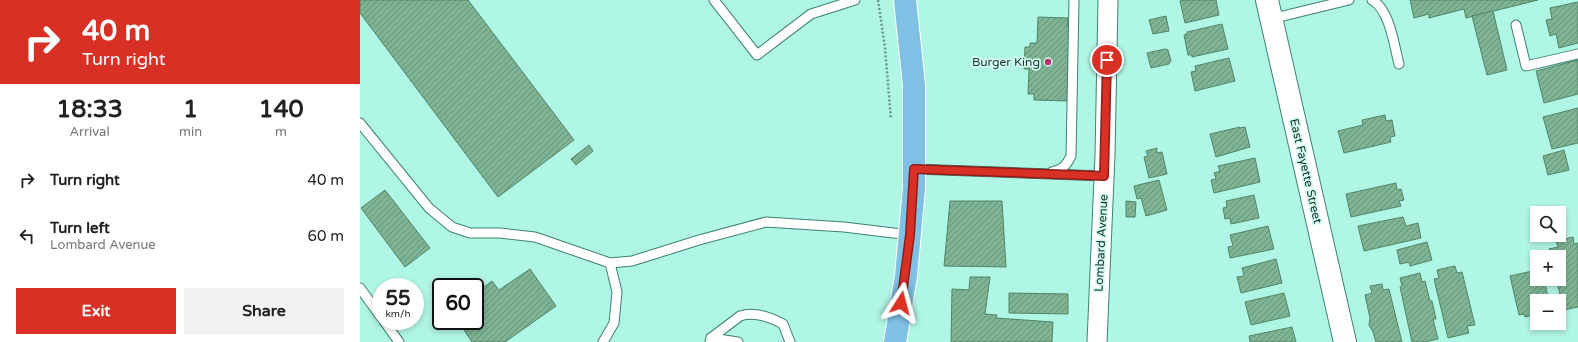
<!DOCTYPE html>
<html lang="en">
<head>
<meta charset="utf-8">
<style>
	:root { --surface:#fff; --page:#f2f2f2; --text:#222; --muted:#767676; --accent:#d93025 }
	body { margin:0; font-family:"Varela Round",sans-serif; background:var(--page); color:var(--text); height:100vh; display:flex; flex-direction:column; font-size:15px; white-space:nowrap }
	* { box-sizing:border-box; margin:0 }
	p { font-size:13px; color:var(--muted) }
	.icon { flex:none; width:22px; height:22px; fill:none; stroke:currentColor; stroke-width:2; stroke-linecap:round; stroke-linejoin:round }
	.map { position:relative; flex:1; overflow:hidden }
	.side { display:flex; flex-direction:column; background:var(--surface); width:360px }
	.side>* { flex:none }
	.banner { background:#d93025; color:#fff; overflow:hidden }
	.controls { position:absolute; left:1170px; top:206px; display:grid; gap:8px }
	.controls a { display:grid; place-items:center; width:36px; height:36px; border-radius:0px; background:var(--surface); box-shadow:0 2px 6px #0003; font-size:20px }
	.speed { position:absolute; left:12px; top:278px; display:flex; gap:8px; font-size:20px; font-weight:700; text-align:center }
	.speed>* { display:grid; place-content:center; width:52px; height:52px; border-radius:50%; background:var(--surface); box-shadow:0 2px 6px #0003; line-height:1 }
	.speed small { font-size:10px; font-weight:400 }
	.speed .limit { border:2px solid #111; border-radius:6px; background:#fff; color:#111 }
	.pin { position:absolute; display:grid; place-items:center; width:34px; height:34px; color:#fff; margin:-17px; border:2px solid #fff; border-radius:50%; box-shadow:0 1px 4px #0007 }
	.me { position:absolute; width:44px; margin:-22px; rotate:9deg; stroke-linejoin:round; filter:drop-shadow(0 0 3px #0008) }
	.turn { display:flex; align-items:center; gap:14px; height:84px; padding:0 16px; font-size:18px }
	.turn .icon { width:52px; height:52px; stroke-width:2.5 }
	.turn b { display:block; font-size:28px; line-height:34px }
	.eta { display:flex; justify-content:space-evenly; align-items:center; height:68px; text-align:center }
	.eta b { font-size:24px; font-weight:700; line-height:28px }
	.button { display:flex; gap:8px; margin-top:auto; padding:8px 16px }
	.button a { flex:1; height:46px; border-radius:0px; background:var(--accent); color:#fff; font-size:16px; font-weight:700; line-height:46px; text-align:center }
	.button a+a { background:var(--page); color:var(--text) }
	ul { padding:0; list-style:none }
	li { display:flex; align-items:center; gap:12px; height:56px; padding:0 16px }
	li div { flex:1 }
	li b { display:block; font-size:15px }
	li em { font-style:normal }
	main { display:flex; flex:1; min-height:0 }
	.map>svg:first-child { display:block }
	.building { fill:url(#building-hatch); stroke:#518567 }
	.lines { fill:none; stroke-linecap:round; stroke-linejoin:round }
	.service-casing { stroke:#3e8173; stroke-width:11 }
	.minor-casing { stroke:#3e8173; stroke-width:21 }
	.tertiary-casing { stroke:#3e8173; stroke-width:24 }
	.primary-casing { stroke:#fff; stroke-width:24 }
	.path { stroke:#65978b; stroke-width:2.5; stroke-dasharray:2 2; stroke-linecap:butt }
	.service { stroke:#fff; stroke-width:9 }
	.minor { stroke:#fff; stroke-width:19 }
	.tertiary { stroke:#fff; stroke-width:22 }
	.primary { stroke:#7fc1e5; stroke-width:22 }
	.route-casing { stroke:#8d1f18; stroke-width:10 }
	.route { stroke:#d93025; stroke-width:7 }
	.poi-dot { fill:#ba316e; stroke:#d4fdf2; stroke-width:1.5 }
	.labels { text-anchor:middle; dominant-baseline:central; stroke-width:3.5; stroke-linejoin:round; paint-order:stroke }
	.poi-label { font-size:12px; fill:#15312b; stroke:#d4fdf2; text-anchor:end }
	.street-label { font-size:12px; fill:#15312b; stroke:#d4fdf2 }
</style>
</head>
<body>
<main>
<section class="side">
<div class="banner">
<div class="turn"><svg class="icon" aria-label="right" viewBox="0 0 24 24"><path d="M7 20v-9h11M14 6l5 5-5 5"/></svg><div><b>40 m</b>Turn right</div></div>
</div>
<div class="eta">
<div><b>18:33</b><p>Arrival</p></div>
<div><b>1</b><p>min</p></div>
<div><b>140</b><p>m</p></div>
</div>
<ul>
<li><svg class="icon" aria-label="right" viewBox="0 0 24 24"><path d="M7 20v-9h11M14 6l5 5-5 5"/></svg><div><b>Turn right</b></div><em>40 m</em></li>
<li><svg class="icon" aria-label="left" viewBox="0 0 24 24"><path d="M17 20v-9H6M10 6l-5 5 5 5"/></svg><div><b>Turn left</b><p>Lombard Avenue</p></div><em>60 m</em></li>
</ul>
<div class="button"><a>Exit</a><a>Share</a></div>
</section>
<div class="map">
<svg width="1218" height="342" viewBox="0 0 1218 342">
	<defs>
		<pattern id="building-hatch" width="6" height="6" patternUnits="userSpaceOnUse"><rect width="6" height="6" fill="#7eb494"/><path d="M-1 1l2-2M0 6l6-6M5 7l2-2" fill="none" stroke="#669379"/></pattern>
	</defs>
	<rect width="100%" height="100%" fill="#b0f6e5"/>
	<g class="building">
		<path d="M0,0H108L214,140L138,197L0,13Z"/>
		<path d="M826,0H856L859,15L825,23L820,1Z"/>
		<path d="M1050,0H1178L1106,18L1104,9L1069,18V14L1054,18Z"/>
		<path d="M1218,2V43L1199,48L1196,34L1190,36L1186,20L1192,19L1190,8Z"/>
		<path d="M1133,11L1147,70L1127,75L1112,16Z"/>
		<path d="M806,16L809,31L793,34L789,20Z"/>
		<path d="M678,17L708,18L707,27L710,26L712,66H708L707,101L674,100V94H668L669,69H664L665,47H670V43H677Z"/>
		<path d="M862,24L868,49L832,57V55H828L824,35L827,34V32Z"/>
		<path d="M805,49L808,50L811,61L809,64L791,68L787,53Z"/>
		<path d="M869,58L875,81L835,91L831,72L836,71L835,66Z"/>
		<path d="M1218,60V94L1184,103L1176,71Z"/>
		<path d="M1218,108V143L1192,149L1183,117Z"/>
		<path d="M1025,115L1026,121L1032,120L1035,136L1030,137L1031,142L984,153L978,131L1003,125L1002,120Z"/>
		<path d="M880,127V128L885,127L890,147L856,157L850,134Z"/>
		<path d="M229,145L233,151L216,165L211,159Z"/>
		<path d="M797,148V153L802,152L807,174L789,178L784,157L788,156L786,151Z"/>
		<path d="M1204,150L1209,170L1188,175L1183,156Z"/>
		<path d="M895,158L900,182L854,193L851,180L856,179L854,173L860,171L858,166Z"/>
		<path d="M799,180L807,210L786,216L781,198L777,199L774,186Z"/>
		<path d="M1036,183L1037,190L1041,189L1044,200L1039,201L1041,206L991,217L986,194Z"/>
		<path d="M25,190L70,248L45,267L1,208Z"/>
		<path d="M894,195L899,218L871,224L870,218L865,219L863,208L867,207L866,201Z"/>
		<path d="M590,201H642L646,267L584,266Z"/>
		<path d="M766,201L776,202L775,217H766Z"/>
		<path d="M1043,217L1046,226L1058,223L1061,238L1004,251L998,226Z"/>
		<path d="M908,226L914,249L870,258L868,247L873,246L870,235Z"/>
		<path d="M1213,237L1214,244L1218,243V307L1204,310L1196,279H1199V257H1191L1189,249L1198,247L1196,241Z"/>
		<path d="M1067,242L1072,260L1050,266L1049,262L1040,264L1037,250Z"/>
		<path d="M916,259L922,283L881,293L877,277L884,276L882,268Z"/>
		<path d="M1095,266L1097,273L1102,272L1115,325L1107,326L1109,333L1088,338L1074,279L1079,278L1077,270Z"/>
		<path d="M170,269L196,306L145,342H112L98,321H115V307L122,302L116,293L132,281L139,290Z"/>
		<path d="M1177,270V279H1184L1189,301H1177V314L1165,317L1164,314L1159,315L1150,276Z"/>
		<path d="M1060,273L1062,282L1065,281L1070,301H1072L1076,319H1073L1078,339L1065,342H1052L1040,287L1042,286L1040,278Z"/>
		<path d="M610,277H630L625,314L637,315L636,318L693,322L692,342H591L592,289L609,290Z"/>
		<path d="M1022,284L1023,290L1029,289L1042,342H1016L1013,332L1009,325L1010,318L1005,295L1012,293L1010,286Z"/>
		<path d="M649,293L708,294V314L649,313Z"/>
		<path d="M924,293L930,316L891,325L885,302Z"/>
		<path d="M932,327L936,342H890L889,336Z"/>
	</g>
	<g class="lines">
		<defs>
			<g id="service">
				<path d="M354,0L397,55L451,14L495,0"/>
				<path d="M1012,0C1030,10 1034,45 1039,64"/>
				<path d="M911,19L989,0"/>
				<path d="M1156,25L1166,66L1218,54"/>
				<path d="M0,123L69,208L92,227L110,233H140L175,237L250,263L272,261L339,240L406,222L484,227L550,235"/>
				<path d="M554,169L744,176"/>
				<path d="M692,172C702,170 706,166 711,156L714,0"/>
				<path d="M0,288L21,317"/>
				<path d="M24,321L39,342"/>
				<path d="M351,338L380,316C395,311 410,317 423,324L430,342"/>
				<path d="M243,342L254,323L257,292L250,263"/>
				<path d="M350,342L351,338L378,342"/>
			</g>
			<path id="minor" d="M737,342L745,155L748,0"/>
			<path id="tertiary" d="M907,0L985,342"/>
			<path id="primary" d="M535,342L546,276L554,188V85L545,0"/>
		</defs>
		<use href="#service" class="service-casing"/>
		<use href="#minor" class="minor-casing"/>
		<use href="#tertiary" class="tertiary-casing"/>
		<use href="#primary" class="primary-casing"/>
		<path class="path" d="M518,0L525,48L531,119"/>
		<use href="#service" class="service"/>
		<use href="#minor" class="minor"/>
		<use href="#tertiary" class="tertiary"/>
		<use href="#primary" class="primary"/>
	</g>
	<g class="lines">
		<defs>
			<path id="route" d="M541,303L550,235L554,169L744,176L747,60"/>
		</defs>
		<use href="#route" class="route-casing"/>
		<use href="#route" class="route"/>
	</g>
	<circle class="poi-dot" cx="688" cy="62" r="4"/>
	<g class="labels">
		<g class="poi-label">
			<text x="680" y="62">Burger King</text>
		</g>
		<g class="street-label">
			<text transform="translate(946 171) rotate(77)">East Fayette Street</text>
			<text transform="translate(741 243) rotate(-87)">Lombard Avenue</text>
		</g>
	</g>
</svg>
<div class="controls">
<a><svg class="icon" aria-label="search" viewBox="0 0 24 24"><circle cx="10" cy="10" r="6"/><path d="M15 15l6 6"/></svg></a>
<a>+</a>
<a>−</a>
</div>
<div class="speed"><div>55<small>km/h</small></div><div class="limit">60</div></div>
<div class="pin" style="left:747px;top:60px;background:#d93025"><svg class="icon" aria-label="arrive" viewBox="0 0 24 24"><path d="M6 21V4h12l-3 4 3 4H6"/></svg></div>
<svg class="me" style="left:541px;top:303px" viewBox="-20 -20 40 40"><path d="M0-17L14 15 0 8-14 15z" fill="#d93025" stroke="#fff" stroke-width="4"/></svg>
</div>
</main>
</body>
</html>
